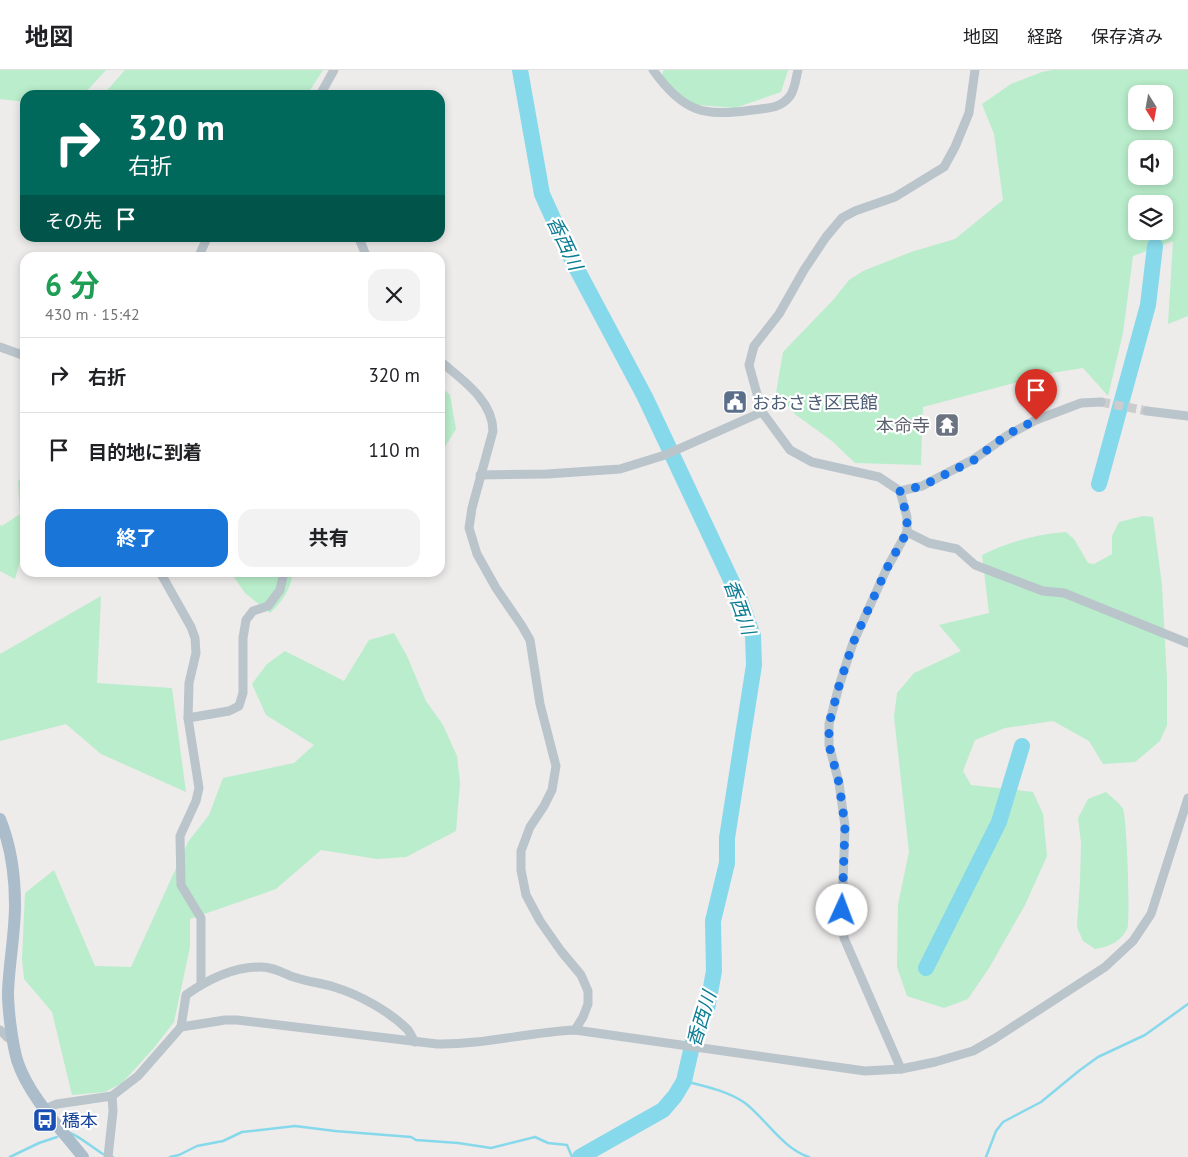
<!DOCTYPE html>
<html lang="ja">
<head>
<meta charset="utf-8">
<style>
	:root { --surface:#fff; --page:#f2f2f2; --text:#202124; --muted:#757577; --line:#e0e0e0; --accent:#1a75d9 }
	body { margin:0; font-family:"PT Sans","Noto Sans JP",sans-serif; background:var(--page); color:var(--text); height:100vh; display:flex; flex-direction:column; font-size:19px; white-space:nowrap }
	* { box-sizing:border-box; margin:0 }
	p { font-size:16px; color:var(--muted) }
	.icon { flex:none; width:28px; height:28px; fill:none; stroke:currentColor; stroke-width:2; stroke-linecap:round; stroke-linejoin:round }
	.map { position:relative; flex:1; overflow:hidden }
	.sheet { position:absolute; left:20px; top:182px; width:425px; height:325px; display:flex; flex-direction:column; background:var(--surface); border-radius:15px; box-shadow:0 2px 8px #0003 }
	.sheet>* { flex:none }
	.banner { position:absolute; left:20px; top:20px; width:425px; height:152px; border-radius:15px; box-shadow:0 2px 8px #0003; background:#00695c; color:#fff; overflow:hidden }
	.needle { width:32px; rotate:169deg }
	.buttons { position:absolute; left:1128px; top:15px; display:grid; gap:10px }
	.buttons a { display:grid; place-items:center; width:45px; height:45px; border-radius:10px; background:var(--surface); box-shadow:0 2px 8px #0003; font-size:25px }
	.pin { position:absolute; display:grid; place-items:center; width:42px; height:42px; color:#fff; margin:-51px -21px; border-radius:50% 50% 50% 0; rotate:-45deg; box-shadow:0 0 5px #0007 }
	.pin .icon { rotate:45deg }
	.me { position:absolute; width:55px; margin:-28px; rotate:2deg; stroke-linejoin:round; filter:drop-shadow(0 0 4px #0008) }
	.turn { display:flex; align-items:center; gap:18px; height:105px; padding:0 25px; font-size:22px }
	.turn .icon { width:65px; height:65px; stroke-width:2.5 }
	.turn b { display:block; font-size:35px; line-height:42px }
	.then { display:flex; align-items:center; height:48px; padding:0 25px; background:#0003; gap:10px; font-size:19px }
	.round { display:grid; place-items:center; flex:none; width:52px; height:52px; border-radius:15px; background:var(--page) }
	.summary { display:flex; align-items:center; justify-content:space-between; height:85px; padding:0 25px }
	h1 { font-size:30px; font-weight:700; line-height:38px; color:#1e9e55 }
	.button { display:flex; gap:10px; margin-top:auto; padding:10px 25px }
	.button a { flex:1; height:58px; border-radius:15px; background:var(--accent); color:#fff; font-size:20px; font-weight:700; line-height:58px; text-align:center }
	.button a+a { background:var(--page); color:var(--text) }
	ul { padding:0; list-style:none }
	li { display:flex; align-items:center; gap:15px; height:75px; padding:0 25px; border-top:1px solid var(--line) }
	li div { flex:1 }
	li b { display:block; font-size:19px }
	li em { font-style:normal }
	header { display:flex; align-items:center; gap:30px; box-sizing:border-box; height:70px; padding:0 25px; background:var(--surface); border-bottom:1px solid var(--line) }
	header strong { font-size:24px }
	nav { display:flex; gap:28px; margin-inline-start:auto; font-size:18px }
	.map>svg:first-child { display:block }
	.green { fill:#b9edcb; fill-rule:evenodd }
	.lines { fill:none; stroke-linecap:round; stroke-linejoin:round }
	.stream { stroke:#86d9ea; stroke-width:2.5 }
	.river { stroke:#86d9ea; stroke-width:16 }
	.street-tunnel { stroke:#ccccce; stroke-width:9; stroke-dasharray:9 4.5; stroke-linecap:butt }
	.street { stroke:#bac4cb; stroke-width:9 }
	.primary { stroke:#abbccb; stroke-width:12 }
	.route { stroke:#1a73e8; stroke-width:9; stroke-dasharray:0 16.2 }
	.labels { text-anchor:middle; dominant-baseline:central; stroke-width:4.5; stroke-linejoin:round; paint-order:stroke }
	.service-label { font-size:18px; fill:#4e5e75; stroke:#fff; text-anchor:start }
	.worship-label { font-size:18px; fill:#5b616d; stroke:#fff; text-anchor:end }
	.transit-label { font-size:18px; fill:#164399; stroke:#fff; text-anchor:start }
	.water-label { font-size:19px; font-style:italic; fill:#0d7d94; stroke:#fff }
</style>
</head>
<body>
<header>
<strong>地図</strong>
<nav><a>地図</a><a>経路</a><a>保存済み</a></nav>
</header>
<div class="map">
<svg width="1188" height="1087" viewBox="0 0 1188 1087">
	<rect width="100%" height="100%" fill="#eeebeb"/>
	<g class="green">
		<path d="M0,0H106L83,25H25V32L0,29Z"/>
		<path d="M125,0H323L307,25H103Z"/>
		<path d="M664,0H788L781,22L735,38L687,34L661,7Z"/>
		<path d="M1053,0H1188V246L1168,254L1173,171L1133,186L1123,263L1108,326L1083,298L1052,303L923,337L921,395L855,393L832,371L796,345L776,323L783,282L834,229L849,210L863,201L911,182L955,169L1003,130L994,64L982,34L1011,14L1042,2ZM1136,24H1164V51H1136ZM1136,79H1164V106H1136ZM1136,134H1164V161H1136Z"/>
		<path d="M440,316L450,325L456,359L440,385Z"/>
		<path d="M25,400V474L15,509L0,501V455L2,456L20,444L18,412Z"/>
		<path d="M1143,446L1153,447L1162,515L1167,611V655L1160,671L1135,692L1103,694L1089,671L1053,651L1005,658L975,670L963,701L971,715L1033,722L1043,744L1047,786L1025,835L989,898L968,929L944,938L907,926L897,897L898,834L909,782L894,647L897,623L914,603L961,581L939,555L989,543L982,485C1009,472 1036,464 1066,462L1074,469L1088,493L1094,494L1112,484V466L1119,452Z"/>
		<path d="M231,503H293C290,520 283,531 270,543L245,523Z"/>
		<path d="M101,526L97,613L172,618L186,722L101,684L66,654L0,671V584Z"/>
		<path d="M394,563L407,586L426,631L443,655L457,686L460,713L456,761L406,787L377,789L321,780L276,819L190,849V877L174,952L153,979L122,1013L105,1022L72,1025L52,942L24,909L22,889L25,823L54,800L95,896L131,897L188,772L209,745L223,708L294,693L314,675L266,645L252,614L267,594L285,581L344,611L369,570Z"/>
		<path d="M1106,722C1111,727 1120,733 1123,739C1127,749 1130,845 1128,856C1123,871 1109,877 1095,879L1083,871L1077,857L1080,811L1081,773L1078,748L1088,729Z"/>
	</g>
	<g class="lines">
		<g class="stream">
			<path d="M684,1011C704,1016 728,1021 745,1033C766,1049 783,1079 809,1087"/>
			<path d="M70,1063C77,1065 95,1079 103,1084"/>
			<path d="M10,1087L39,1073L57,1067"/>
			<path d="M112,1087H113"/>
			<path d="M170,1087L179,1085L197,1076L223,1071L242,1062L295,1056L335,1061L411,1067L416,1070L458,1073L491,1078L535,1067L548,1073L567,1075L572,1087"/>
			<path d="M986,1087L996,1061L1003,1052L1041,1032L1080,1000L1098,987L1145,965L1188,934"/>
		</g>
		<g class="river">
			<path d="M520,0L542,124L571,188L645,327L739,527L753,566L754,595L727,768V793L713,851L714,901L707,939L695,963L684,1011L675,1026L663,1040L580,1087"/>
			<path d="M1099,414L1148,235L1155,176"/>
			<path d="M926,898L999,752L1022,676"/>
		</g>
		<path class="street-tunnel" d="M1101,332L1147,341"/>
		<g class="street">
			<path d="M653,0C683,42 703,47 752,40C767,38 780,39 790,26C795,20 796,7 798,0"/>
			<path d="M320,25L334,0"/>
			<path d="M359,168L367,188"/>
			<path d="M198,188L207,168"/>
			<path d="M0,277L25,286"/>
			<path d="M440,291C461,309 493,330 493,361L472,438L469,458L477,484L496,518L522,556L530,570L540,634L556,696L552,720L544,736L530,757L521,781V800L526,825L540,851L561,881L581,905L588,921V934L583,947L575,960"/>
			<path d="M1147,341L1188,346"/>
			<path d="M480,405L547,404L620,399L665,385L762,342"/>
			<path d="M900,421L922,416L974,389L1008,365L1036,350L1081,333L1101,332"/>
			<path d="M907,462L929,473L957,479L975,495L1027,515L1043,521L1064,523L1188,573"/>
			<path d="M160,502L191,557L195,568L196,583L189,613L188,648L199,718L196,731L180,766L181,815L201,848V914"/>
			<path d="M188,648L229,641L239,636L243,623V568L246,550L253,541L268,536L280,520L284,502"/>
			<path d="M181,957L186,925C207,910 234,897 260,897C276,897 283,904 297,908C309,912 322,913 334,917C358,924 389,941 407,959C410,962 412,968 415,972"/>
			<path d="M0,960L7,967L14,971"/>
			<path d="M901,999L844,868L842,840L845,756L839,713L829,675V654L839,616L853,573L887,498L907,462V447L900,421L879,407L812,392L790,380L762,342L749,295L754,276L779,244L804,200L826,167L842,148L855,141L895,127L944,97L955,77L969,43L975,0"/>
			<path d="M45,1039L57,1034L112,1026L138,1006L181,957L225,950H237L437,974C483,975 529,962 575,960L865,1001L901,999L935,992L973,981L994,969L1105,897L1133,871L1151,844L1188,728"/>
			<path d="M108,1087L113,1041L112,1026"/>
		</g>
		<path class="primary" d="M0,749C11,776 15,805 15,835C15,864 9,893 8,922C8,940 12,972 17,990C28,1025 61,1059 83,1087"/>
	</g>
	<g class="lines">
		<path class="route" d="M842,840L845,756L839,713L829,675V654L839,616L853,573L887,498L907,462V447L900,421L922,416L974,390L1008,364L1036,350"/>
	</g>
	<defs>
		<symbol id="civic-square" viewBox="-11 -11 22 22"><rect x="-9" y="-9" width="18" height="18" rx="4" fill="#5c6f8a" stroke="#fff"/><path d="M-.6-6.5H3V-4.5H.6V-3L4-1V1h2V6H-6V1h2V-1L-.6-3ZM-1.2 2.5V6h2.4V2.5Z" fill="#fff"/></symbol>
		<symbol id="temple-square" viewBox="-11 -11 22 22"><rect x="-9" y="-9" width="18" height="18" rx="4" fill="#6b7280" stroke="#fff"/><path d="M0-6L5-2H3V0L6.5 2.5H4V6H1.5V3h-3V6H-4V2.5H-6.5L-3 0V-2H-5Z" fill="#fff"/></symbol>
		<symbol id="bus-square" viewBox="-11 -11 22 22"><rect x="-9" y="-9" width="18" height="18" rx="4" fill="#1a4fb4" stroke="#fff"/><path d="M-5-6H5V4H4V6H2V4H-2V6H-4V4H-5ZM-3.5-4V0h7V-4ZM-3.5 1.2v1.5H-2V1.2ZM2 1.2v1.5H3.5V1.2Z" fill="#fff"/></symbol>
	</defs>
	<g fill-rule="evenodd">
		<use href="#civic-square" x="721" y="318" width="28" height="28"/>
		<use href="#temple-square" x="933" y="341" width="28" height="28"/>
		<use href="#bus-square" x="31" y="1036" width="28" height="28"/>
	</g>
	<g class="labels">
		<g class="service-label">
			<text x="752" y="332">おおさき区民館</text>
		</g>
		<g class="worship-label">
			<text x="930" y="355">本命寺</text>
		</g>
		<g class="transit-label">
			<text x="62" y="1050">橋本</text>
		</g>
		<g class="water-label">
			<text transform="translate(565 173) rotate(65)">香西川</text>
			<text transform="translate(740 537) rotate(70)">香西川</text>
			<text transform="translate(701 949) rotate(-73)">香西川</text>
		</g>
	</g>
</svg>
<div class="buttons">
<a><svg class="needle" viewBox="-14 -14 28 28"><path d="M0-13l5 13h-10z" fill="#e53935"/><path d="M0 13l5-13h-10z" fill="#757577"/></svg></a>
<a><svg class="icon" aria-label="sound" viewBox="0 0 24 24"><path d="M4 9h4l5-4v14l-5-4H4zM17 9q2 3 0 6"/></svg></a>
<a><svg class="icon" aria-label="layers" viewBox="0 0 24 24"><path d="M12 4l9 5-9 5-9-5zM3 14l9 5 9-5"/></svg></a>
</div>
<div class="pin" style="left:1036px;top:350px;background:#d93025"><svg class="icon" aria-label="arrive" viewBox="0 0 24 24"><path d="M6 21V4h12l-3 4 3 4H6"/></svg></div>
<svg class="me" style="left:842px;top:840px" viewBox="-20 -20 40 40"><circle r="19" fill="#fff"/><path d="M0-13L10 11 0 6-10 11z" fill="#1a73e8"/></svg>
<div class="banner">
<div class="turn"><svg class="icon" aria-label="right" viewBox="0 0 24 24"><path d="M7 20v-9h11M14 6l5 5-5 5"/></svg><div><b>320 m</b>右折</div></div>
<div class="then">その先<svg class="icon" aria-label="arrive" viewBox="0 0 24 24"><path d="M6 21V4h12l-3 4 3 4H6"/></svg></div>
</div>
<section class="sheet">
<div class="summary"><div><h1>6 分</h1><p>430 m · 15:42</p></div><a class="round"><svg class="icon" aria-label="close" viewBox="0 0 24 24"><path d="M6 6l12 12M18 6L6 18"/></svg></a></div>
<ul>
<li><svg class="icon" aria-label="right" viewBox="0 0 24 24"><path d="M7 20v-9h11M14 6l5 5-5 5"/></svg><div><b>右折</b></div><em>320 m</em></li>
<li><svg class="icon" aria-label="arrive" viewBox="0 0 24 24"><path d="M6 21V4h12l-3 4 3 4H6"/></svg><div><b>目的地に到着</b></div><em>110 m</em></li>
</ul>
<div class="button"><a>終了</a><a>共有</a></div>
</section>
</div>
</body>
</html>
